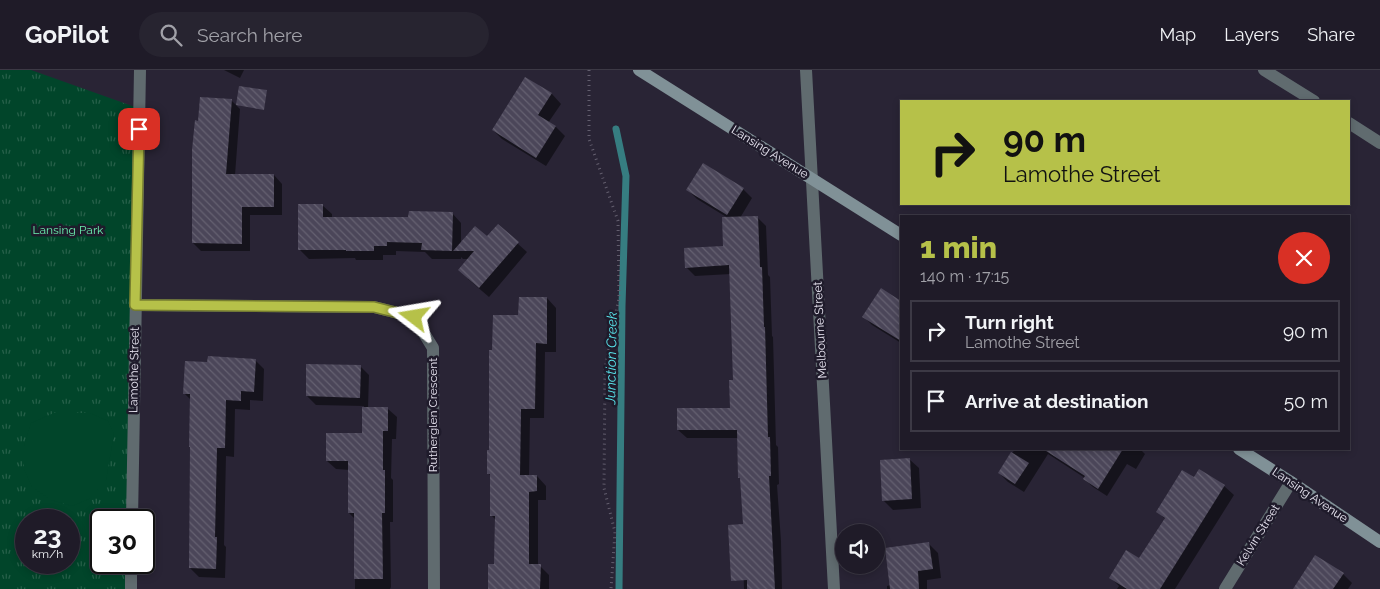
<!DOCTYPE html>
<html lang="en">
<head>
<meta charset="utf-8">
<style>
	:root { --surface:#1f1b28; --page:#272430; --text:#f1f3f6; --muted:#a1a1a8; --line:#3c3945; --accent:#b6c149 }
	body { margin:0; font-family:Raleway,sans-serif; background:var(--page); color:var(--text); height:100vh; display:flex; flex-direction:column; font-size:19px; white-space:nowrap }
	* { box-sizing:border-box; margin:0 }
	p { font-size:16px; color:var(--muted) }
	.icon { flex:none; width:28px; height:28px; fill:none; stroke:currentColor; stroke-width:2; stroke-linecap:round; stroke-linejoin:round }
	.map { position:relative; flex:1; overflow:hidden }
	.side { position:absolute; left:900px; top:145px; width:450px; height:235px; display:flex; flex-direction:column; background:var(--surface); border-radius:0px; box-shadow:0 2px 8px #0003,0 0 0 1px var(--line) }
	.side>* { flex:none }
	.top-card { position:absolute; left:900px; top:30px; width:450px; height:105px; border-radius:0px; box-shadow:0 2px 8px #0003,0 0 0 1px var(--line); background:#b6c149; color:#111; overflow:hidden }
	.tools { position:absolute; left:835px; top:454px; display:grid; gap:10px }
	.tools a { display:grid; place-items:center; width:50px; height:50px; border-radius:50%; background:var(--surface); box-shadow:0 2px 8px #0003,0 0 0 1px var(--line); font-size:25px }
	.speed { position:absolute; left:15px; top:439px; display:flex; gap:10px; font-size:25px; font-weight:700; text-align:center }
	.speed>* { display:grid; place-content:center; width:65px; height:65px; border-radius:50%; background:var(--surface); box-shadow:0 2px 8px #0003,0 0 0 1px var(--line); line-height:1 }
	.speed small { font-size:12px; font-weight:400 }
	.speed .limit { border:2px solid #111; border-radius:8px; background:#fff; color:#111 }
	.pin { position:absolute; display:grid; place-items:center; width:42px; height:42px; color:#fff; margin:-21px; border-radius:10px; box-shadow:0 2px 8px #0006 }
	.me { position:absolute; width:55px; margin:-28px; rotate:284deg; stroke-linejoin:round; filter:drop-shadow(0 0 4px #0008) }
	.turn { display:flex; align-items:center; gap:18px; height:105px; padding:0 20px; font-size:22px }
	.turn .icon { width:65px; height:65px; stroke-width:2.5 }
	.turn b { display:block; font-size:35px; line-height:42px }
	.round { display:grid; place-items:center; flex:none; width:52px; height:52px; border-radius:26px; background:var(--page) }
	.head { display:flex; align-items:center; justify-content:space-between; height:85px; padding:0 20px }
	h1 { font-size:30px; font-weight:800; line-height:38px; color:var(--accent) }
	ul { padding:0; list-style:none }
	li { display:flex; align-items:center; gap:15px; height:62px; margin:0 10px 8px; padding:0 10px; border:2px solid var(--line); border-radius:0px }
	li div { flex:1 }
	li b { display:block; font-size:19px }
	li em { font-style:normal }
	header { display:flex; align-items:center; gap:30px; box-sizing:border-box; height:70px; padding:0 25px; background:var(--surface); border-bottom:1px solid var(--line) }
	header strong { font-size:24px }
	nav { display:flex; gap:28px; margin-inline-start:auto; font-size:18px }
	.search { width:350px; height:45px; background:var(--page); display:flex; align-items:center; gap:12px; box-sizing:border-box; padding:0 18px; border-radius:28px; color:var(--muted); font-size:19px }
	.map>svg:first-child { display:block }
	.park { fill:url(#park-tufts); fill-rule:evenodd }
	.garden { fill:#01452a }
	.shadow { fill:#0007 }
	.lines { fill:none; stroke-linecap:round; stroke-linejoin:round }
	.stream { stroke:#367d81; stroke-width:7 }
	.building { fill:url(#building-back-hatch) }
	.path { stroke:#635e6e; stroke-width:3; stroke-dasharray:1 4; stroke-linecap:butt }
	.street { stroke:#606b6f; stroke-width:12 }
	.secondary { stroke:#809197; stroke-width:12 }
	.route-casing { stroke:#767d2f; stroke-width:12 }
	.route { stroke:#b6c149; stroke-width:9 }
	.labels { text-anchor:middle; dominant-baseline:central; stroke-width:5; stroke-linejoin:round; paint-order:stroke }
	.street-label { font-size:12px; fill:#e7e4f0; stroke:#1f1b2b }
	.park-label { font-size:12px; fill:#6cf0b0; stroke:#1f1b2b }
	.water-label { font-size:14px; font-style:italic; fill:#58e3ea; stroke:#1f1b2b }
</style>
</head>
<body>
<header>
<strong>GoPilot</strong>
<div class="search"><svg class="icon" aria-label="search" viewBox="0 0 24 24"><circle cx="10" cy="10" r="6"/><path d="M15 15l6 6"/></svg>Search here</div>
<nav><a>Map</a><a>Layers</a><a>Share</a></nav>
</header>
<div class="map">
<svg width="1380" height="519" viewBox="0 0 1380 519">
	<defs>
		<pattern id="park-tufts" width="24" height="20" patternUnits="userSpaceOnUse" patternTransform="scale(1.25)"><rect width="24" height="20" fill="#01452a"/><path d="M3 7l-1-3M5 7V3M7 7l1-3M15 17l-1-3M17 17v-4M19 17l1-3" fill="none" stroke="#266049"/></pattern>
		<pattern id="building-back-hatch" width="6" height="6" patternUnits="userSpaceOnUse" patternTransform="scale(1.25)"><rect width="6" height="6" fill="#4b4659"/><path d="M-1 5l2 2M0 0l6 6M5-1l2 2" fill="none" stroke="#656171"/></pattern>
	</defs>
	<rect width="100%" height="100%" fill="#292435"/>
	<path class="park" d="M0,0H31L138,38L133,450H101V492L133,493V519H0ZM26,450H69V492H26Z"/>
	<path class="garden" d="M54,343H90L108,351L114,364L106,410L89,429L72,436L51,430L32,417L24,399V376L31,353Z"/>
	<g class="shadow">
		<path d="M224,0H244L240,8Z"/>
		<path d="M526,8L552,24L561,34L548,53L556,57L565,66L546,96L502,69L493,60Z"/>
		<path d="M231,30L240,39L235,105H274L282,114V145H250V181H201L193,173L200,52Z"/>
		<path d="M743,119L752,128L740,148L757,147L766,156L768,205L770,207L772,266L773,267L776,375L778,377L779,414L777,415L781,471L782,519H744L742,455H744L738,368H687L678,360L731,339L734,311L731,204L695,206L687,198L724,177L728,148L697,129L688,120Z"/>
		<path d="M322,135L332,144V148H410L452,143L461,153V173L487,168L498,156L527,182L489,227L468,209V189H463L461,187V189H432L425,182L396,181V185H383V190H356L355,188L309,189L300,180Z"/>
		<path d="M881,219L901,232V273L872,255L864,247Z"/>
		<path d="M547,228L556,238V282H545L544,348H530L529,406H537L546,416V430H538V496H540L549,505V519H489L495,495L496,450L492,446V407L488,403L490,381L493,281L520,246Z"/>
		<path d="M255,290L264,299L263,331L250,330V340L235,339L234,387L226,386L224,475L226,477L225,508L199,507L190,498L191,330L184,323L208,294Z"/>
		<path d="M360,296L369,305L368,338L388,339L397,347L396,369H392L391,408L393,410V452H390L391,517L390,519H355V449L349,443L350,400L336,399L327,391L363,364L364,336L316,335L307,326Z"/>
		<path d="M1015,379H1140L1145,384L1136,399L1127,394L1107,426L1093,417L1084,409L1085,408L1048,384L1024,422L1008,412L999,403Z"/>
		<path d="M909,389L919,398L921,438L893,440L884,431Z"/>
		<path d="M1194,409L1224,416L1234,425L1175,519H1117L1119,516L1111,508L1140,490L1165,449L1158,442Z"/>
		<path d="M929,474L938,483L941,508L927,510V519H887V516L891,515Z"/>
		<path d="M1343,504L1352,513L1348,519H1296Z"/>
	</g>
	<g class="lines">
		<path class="stream" d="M616,59L626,106L622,236L619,519"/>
	</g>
	<g class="building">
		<path d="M525,7L552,23L538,45L556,56L536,88L492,60Z"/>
		<path d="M239,16L267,20L264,40L236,35Z"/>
		<path d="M200,27L232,29L226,104H274V137H242V174L192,173V80L195,50L198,51Z"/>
		<path d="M703,93L744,118L727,145L686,120Z"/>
		<path d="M298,134H323V147H408L409,141L453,142L452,181L421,180L422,173L387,172V176H374V181H346V180H298Z"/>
		<path d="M758,146L760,197H762L764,257H765L768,367H770L771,406H769L775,519H747V510L731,511L728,455L743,454L740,408H738L737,360H677V338H730L729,310H733L729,195L685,198L684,178L723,176L722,147Z"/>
		<path d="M498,154L519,172L479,218L458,200L474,181H453L475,156L487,166Z"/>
		<path d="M881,218L901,231V271L862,247Z"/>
		<path d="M519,227H547V274L536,273L535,339H521V343L520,405H537V421L529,422V494H541L540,519H488V494H494L495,446H490V404H487V380H489V280H492L493,245H518Z"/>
		<path d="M208,286L256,289L254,322L241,321V331L226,330L225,378H217L215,467H217L216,499L189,498L190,377H189L190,324H183L185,291L207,292Z"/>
		<path d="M306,294L361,295L360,328L306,326Z"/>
		<path d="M362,337H388V361H383V400H385V443H382L383,509H354V443H348V391H326V363H362Z"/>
		<path d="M1043,379H1123L1098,419L1083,409L1085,406Z"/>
		<path d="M1011,382L1029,393L1015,414L998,403Z"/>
		<path d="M910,388L912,429L882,431L880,390Z"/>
		<path d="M1199,399L1225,415L1160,519H1127L1109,508L1126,480L1139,488L1165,448L1156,442L1182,400L1194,407Z"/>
		<path d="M929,472L933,499L918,501L919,519H890L885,478Z"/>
		<path d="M1315,485L1344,503L1333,519H1293Z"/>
	</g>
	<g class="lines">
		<path class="path" d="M589,0V69L618,151L619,228L605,298L604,418L615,462L611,519"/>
		<g class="street">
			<path d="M806,0L834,519"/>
			<path d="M1264,0L1314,31"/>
			<path d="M1349,53L1380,73"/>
			<path d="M135,235L374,237L414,247L433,278L434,519"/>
			<path d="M132,450L140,0"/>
			<path d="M131,519V492"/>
			<path d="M1225,519L1291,412"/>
		</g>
		<g class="secondary">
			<path d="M639,0L901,165"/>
			<path d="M1239,379L1291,412L1380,472"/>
		</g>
	</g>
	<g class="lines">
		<defs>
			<path id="route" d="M139,59L135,235L374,237L414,247"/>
		</defs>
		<use href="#route" class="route-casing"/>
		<use href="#route" class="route"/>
	</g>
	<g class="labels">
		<g class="street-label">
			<text transform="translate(770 82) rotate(32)">Lansing Avenue</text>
			<text transform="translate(820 260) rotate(-93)">Melbourne Street</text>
			<text transform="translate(134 300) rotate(-89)">Lamothe Street</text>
			<text transform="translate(433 345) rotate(-90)">Rutherglen Crescent</text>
			<text transform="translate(1310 425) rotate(34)">Lansing Avenue</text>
			<text transform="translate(1258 465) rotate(-58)">Kelvin Street</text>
		</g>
		<g class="park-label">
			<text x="68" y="160">Lansing Park</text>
		</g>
		<g class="water-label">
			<text transform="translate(611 288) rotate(-89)">Junction Creek</text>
		</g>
	</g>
</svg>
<div class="tools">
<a><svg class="icon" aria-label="sound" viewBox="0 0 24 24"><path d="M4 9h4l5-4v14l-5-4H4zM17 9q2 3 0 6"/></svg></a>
</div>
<div class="speed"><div>23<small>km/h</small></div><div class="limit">30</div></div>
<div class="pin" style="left:139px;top:59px;background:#d93025"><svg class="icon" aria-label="arrive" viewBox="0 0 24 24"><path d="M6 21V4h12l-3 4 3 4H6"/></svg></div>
<svg class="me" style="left:414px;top:247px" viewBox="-20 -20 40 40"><path d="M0-17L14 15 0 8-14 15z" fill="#b6c149" stroke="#fff" stroke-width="4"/></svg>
<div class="top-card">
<div class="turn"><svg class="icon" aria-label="right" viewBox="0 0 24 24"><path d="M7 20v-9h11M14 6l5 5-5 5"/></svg><div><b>90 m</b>Lamothe Street</div></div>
</div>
<section class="side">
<div class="head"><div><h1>1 min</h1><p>140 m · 17:15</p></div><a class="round" style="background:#d93025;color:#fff"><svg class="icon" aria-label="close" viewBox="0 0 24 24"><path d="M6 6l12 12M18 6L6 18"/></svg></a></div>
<ul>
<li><svg class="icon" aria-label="right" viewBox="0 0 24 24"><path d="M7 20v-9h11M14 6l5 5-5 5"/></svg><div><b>Turn right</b><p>Lamothe Street</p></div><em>90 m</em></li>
<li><svg class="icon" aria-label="arrive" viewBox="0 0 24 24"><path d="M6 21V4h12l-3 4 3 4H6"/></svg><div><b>Arrive at destination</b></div><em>50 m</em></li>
</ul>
</section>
</div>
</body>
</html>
